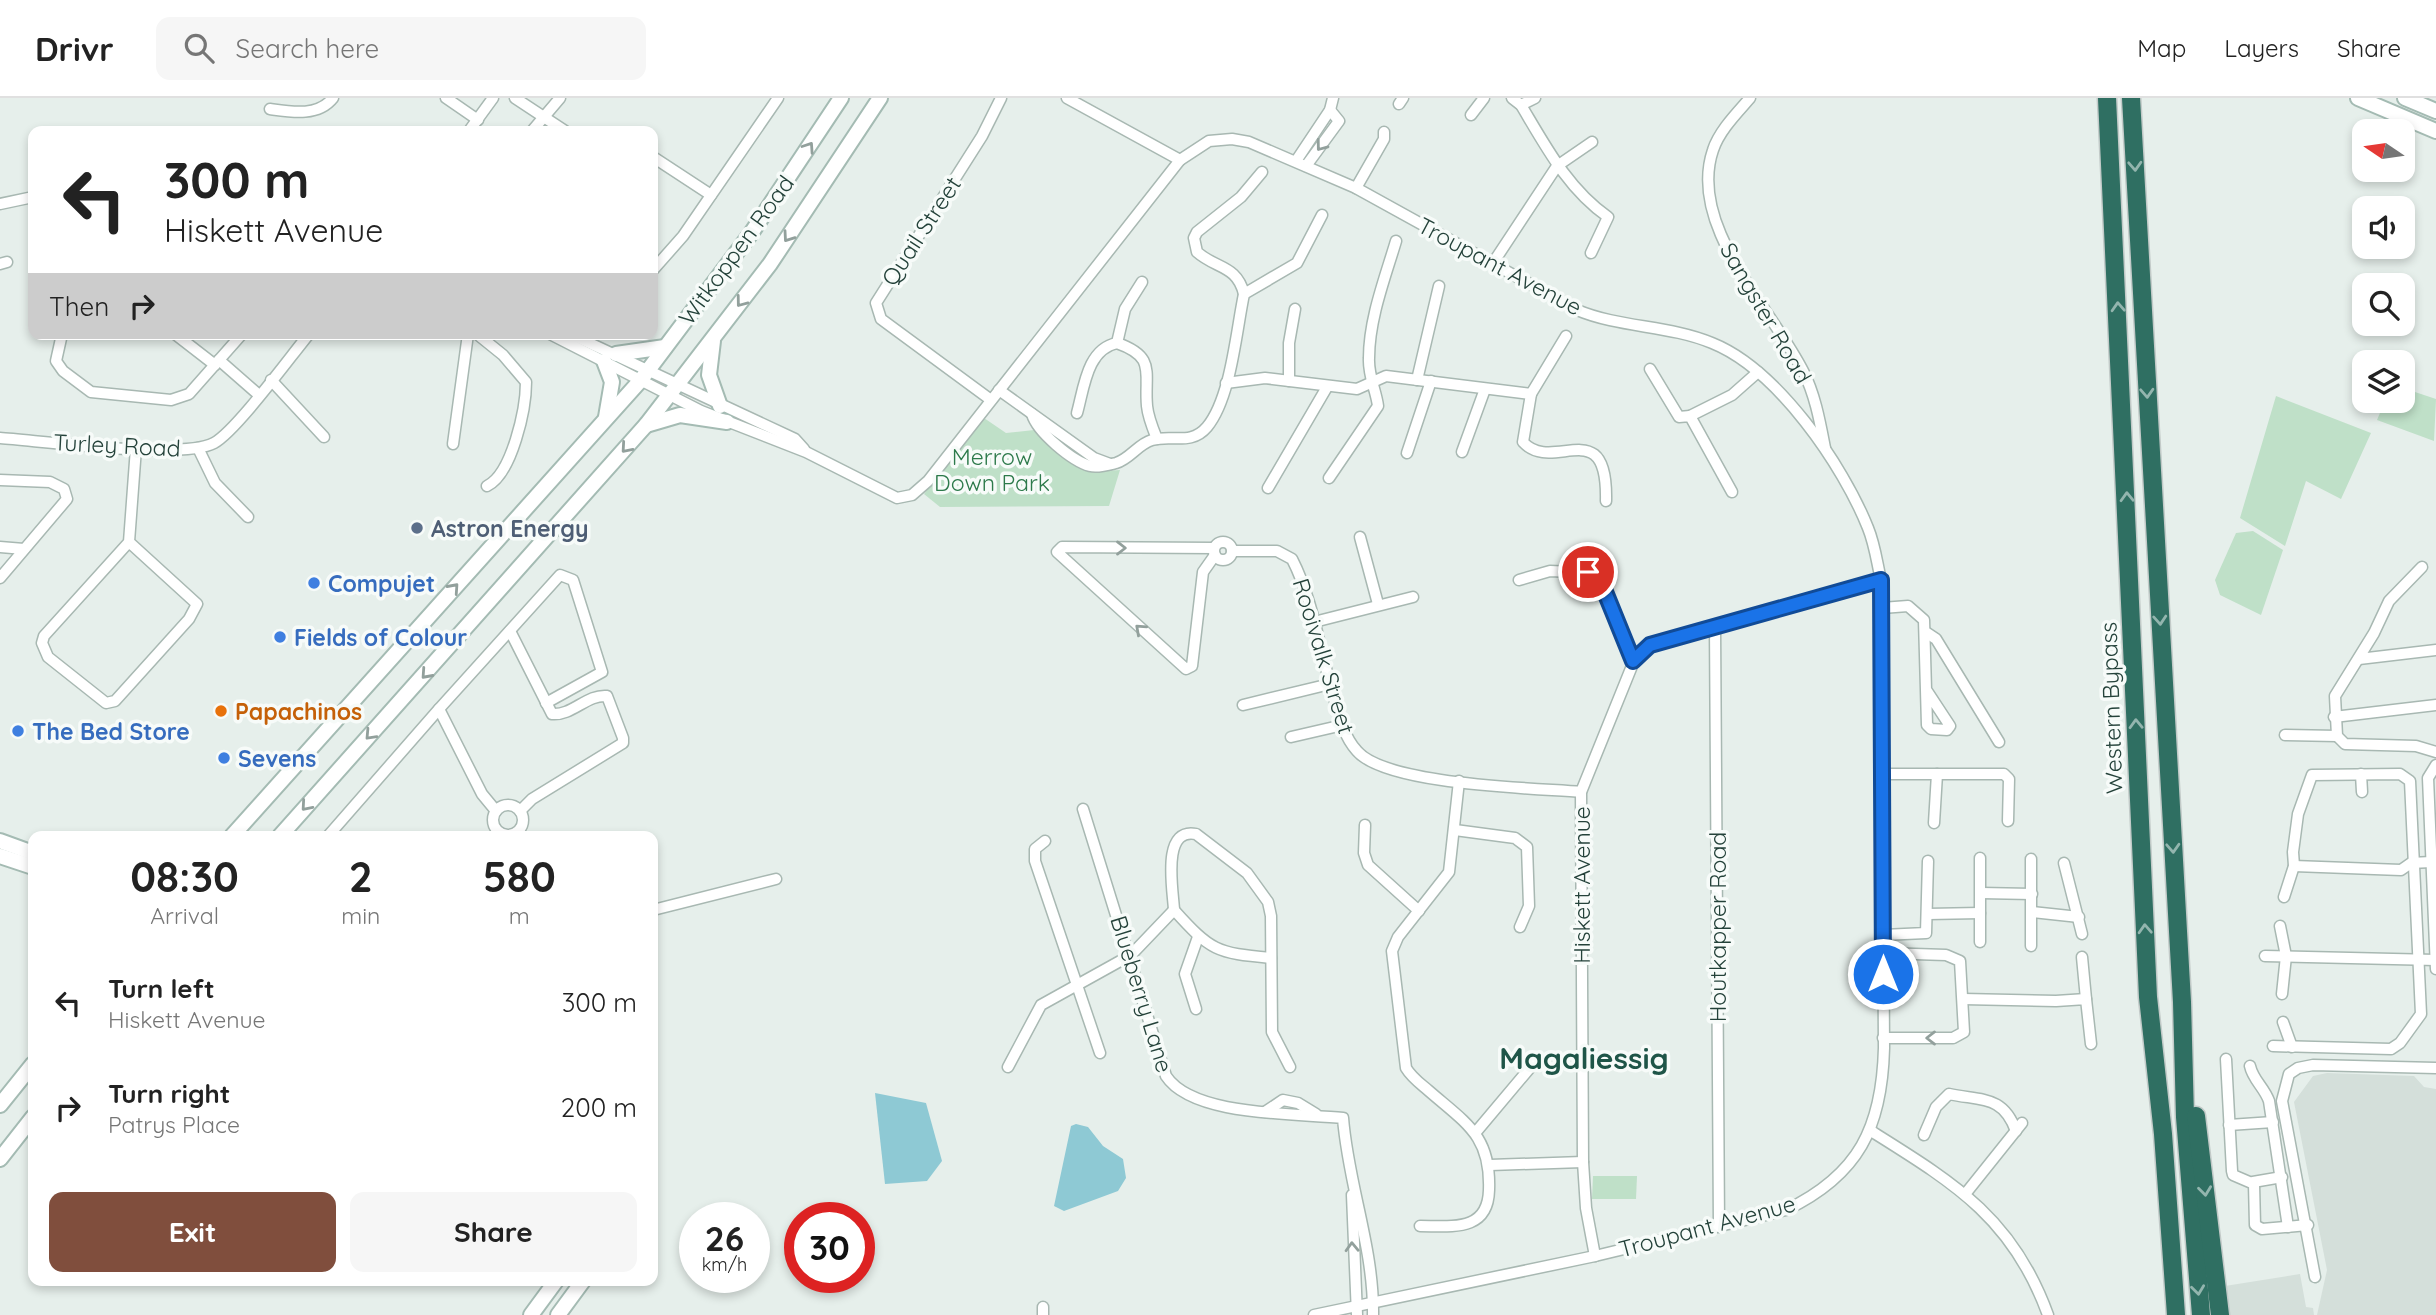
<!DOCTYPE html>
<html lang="en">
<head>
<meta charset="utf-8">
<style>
	:root { --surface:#fff; --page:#f6f6f6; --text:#222; --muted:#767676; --line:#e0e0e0; --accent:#804e3d }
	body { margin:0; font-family:Quicksand,sans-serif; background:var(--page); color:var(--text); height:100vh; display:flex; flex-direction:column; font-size:26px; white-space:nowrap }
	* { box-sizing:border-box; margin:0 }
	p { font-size:23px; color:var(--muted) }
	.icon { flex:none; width:38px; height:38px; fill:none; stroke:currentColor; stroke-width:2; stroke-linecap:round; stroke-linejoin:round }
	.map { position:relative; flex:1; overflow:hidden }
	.panel { position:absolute; left:28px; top:733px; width:630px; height:455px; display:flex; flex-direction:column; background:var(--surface); border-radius:14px; box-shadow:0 4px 10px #0003 }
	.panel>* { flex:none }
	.guide { position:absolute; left:28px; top:28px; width:630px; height:214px; border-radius:14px; box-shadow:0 4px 10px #0003; background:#fff; color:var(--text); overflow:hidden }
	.needle { width:46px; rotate:283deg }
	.tools { position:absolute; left:2352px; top:21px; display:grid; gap:14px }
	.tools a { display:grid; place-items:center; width:63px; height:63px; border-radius:14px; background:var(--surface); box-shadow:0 4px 10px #0003; font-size:35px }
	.speed { position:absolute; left:679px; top:1104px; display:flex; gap:14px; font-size:35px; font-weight:700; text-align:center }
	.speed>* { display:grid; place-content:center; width:91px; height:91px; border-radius:50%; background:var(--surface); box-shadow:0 4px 10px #0003; line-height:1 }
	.speed small { font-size:18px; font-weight:400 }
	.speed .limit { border:10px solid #d22; background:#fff; color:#111 }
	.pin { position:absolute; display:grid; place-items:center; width:60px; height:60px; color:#fff; margin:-30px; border:4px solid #fff; border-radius:50%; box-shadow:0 2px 7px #0007 }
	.me { position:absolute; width:77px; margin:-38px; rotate:0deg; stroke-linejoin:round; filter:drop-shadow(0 0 5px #0008) }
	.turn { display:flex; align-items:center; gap:24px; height:147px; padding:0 21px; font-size:32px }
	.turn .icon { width:91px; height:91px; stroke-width:2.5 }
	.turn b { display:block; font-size:49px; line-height:60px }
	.then { display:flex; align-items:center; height:66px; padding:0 21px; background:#0003; gap:14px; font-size:26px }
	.eta { display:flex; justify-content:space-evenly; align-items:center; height:119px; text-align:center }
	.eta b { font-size:42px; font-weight:700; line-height:49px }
	.button { display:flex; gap:14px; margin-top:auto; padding:14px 21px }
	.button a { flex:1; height:80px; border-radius:14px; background:var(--accent); color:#fff; font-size:28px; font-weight:700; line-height:80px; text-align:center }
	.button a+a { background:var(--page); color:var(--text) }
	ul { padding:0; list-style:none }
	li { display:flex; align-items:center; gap:21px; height:105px; padding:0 21px }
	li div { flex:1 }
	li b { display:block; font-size:26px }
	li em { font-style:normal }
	header { display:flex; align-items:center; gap:42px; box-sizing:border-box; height:98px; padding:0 35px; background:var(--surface); border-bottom:2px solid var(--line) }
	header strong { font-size:33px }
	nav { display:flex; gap:38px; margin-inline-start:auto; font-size:24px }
	.search { width:490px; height:63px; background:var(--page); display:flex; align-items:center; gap:18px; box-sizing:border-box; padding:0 24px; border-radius:14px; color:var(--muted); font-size:26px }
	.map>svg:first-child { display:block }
	.built { fill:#d4dfda }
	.green { fill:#bfe0c8 }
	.water { fill:#8ec9d4 }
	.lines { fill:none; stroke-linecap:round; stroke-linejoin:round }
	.street-casing { stroke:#a8b8b2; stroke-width:13 }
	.secondary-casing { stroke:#a4bbb3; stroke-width:18 }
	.highway-casing { stroke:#c2cac8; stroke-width:21 }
	.street { stroke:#fff; stroke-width:10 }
	.secondary { stroke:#fff; stroke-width:14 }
	.highway { stroke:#2f6f62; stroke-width:18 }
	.oneway { stroke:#92a09c }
	.oneway2 { stroke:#93b5ae }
	.route-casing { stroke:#114b97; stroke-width:18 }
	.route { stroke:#1a73e8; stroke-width:12 }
	.service-dot { fill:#5c6f8a; stroke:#f7fbf9; stroke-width:2.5 }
	.shop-dot { fill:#3f7fe0; stroke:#f7fbf9; stroke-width:2.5 }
	.food-dot { fill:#e8710a; stroke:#f7fbf9; stroke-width:2.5 }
	.labels { text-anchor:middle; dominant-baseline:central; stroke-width:7; stroke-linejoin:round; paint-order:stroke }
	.street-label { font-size:23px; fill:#24423a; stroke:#f7fbf9 }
	.park-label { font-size:23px; fill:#2d7a4b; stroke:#f7fbf9 }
	.service-label { font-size:23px; font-weight:bold; fill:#4e5e75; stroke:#f7fbf9; text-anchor:start }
	.shop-label { font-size:23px; font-weight:bold; fill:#366cbe; stroke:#f7fbf9; text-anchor:start }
	.food-label { font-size:23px; font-weight:bold; fill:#c56008; stroke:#f7fbf9; text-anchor:start }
	.district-label { font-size:30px; font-weight:bold; fill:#1f5548; stroke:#f7fbf9 }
</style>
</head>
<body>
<header>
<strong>Drivr</strong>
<div class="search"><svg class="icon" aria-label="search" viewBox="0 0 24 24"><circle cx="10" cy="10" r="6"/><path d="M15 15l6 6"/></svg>Search here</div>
<nav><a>Map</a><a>Layers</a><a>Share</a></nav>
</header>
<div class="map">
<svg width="2436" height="1217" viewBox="0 0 2436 1217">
	<rect width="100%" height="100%" fill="#e6efeb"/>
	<g class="built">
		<path d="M2327,975L2414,978L2424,989L2436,991V1217H2317L2327,1172L2294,1004L2313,978Z"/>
		<path d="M2300,1176L2306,1209L2313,1210L2314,1217H2228L2225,1188Z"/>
	</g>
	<g class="green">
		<path d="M2403,290L2436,301L2434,343L2377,322L2385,303H2403Z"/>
		<path d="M2276,298L2371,335L2341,401L2306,383L2285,448L2240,420Z"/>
		<path d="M984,320L1006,335L1034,332L1088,374L1120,372L1109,408L940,409L924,396Z"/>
		<path d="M2253,433L2283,452L2261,517L2220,497L2215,482L2236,435Z"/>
		<path d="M1593,1078H1637L1636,1101H1592Z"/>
	</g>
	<g class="water">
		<path d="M875,995L926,1005L942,1063L927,1083L885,1086Z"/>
		<path d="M1076,1026L1088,1029L1103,1048L1123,1061L1126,1080L1118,1093L1064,1113L1054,1108L1071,1028Z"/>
	</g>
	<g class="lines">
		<defs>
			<g id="street">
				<path d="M446,0L478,22"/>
				<path d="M515,0L565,33"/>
				<path d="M1067,0L1180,62"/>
				<path d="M1512,0L1521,7C1546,49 1568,91 1608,119L1591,155"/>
				<path d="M1750,0C1737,15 1719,33 1713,52C1687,128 1772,211 1803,273C1815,296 1820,324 1825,350"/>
				<path d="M1399,6L1403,0"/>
				<path d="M1521,7L1535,0"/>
				<path d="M270,11C291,14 318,19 333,0"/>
				<path d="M1471,17L1484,0"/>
				<path d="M469,33L493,0"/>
				<path d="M532,33L560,0"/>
				<path d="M653,59L711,97"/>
				<path d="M1296,63L1330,12L1333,0"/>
				<path d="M1306,68L1339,23L1330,12"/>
				<path d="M1356,90L1384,41V34"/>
				<path d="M0,106L33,99"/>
				<path d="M1493,165L1557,68L1592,44"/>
				<path d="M0,166L7,164"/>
				<path d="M653,172L683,138L778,0"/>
				<path d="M1244,196L1297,165L1322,117"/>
				<path d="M62,236L56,263L63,273L91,294L171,302L189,296L242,236"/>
				<path d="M175,236L215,267"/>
				<path d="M477,236L503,257L526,284C526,311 512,376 487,388"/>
				<path d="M550,236L701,313L806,354L897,400L912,397L928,383L1180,62L1209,43L1232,41L1249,44L1356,90L1577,212C1620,230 1669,227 1712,245C1777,271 1843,367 1868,430C1875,447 1877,465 1881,482L1884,950C1882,1029 1859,1077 1786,1112L1595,1158L1314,1217"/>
				<path d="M570,236L795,341L804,351"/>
				<path d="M1117,245L1125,211L1142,184"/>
				<path d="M219,262L259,297"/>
				<path d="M1650,271L1679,319L1690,318L1732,394"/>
				<path d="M271,282L324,339"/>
				<path d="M1417,282L1439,188"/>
				<path d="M1289,283V245L1295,211"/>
				<path d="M1226,285L1265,280L1357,291L1386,278L1531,296L1566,238"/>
				<path d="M999,292L1094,360L1110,366"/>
				<path d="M1531,296L1523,344C1553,377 1608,313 1606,403"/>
				<path d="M991,302L881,221L876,205L982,38L1001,0"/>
				<path d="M1077,315C1084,290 1087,251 1117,245C1157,259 1144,275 1147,308C1148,319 1153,331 1157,341"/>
				<path d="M1032,316C1037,334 1072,363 1090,368C1098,370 1108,367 1116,365C1130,361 1138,346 1152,342C1171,336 1191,348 1207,329C1231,300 1236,234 1244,196C1237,167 1216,171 1197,154L1194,140L1197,134L1241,99L1262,74"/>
				<path d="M1690,318L1732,297L1758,274"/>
				<path d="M0,340C42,343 182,362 214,345C236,333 290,259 309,236"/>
				<path d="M453,346L468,236"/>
				<path d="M198,350L215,385L248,419"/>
				<path d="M1462,354L1485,291"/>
				<path d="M1407,355L1431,283"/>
				<path d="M1329,380L1378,308C1376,292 1368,278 1369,260C1369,221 1385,180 1396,143"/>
				<path d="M0,382L50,384L64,391L67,401L0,480"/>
				<path d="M1268,390L1327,289"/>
				<path d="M1360,439L1378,506"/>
				<path d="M129,444L44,538L42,545L48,559L106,605L115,603L189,521L197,506L129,444L136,350"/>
				<circle cx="1223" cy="453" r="9"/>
				<path d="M0,449L24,451"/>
				<path d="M1214,450L1062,449L1057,454L1186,571L1192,568L1203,474L1215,457"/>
				<path d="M1232,453H1277L1292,461C1312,500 1319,547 1331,589C1337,610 1342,637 1357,653C1386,687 1533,690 1581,694"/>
				<path d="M2422,469L2389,503L2374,535L2335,598L2337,638L2345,646L2416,648L2436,654"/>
				<path d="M1519,482L1550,473L1593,475L1601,484L1634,563"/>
				<path d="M1882,510L1908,508L1924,522L1927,627L1931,631L1947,632L1950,628L1927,593"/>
				<path d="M1314,524L1413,499"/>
				<path d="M1715,529L1719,1129"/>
				<path d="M510,533L552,616C572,618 587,596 607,598L623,640V645L532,701L520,713"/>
				<path d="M1927,535L1936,541L1999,644"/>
				<path d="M2359,561L2436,552"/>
				<path d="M1243,607L1330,586"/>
				<path d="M2334,619L2436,607"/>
				<path d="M2285,637L2337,638"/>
				<path d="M1291,639L1343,627"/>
				<path d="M2436,667L2428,680L2436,871"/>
				<path d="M1882,676H2004L2009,681L2008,723"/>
				<path d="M2361,676L2362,694"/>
				<circle cx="508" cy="722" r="15"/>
				<path d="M1083,711L1166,978C1193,1019 1297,1015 1343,1020C1348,1086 1374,1150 1373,1217"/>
				<path d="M496,713L482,696L439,611L560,477L573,482L602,574L546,605"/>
				<path d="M1934,725L1937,676"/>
				<path d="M1365,727L1364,755L1368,767L1419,813"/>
				<path d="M1455,732L1515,740L1527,749L1529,808L1520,829"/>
				<path d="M328,738L439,611"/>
				<path d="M1045,743L1035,751V763L1100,955"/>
				<path d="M1980,760V844"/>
				<path d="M2031,761V848"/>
				<path d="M2064,765L2082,836"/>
				<path d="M2294,768L2401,772L2411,765L2431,764"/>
				<path d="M1981,795L2032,796"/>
				<path d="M653,812L776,781"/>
				<path d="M1174,812C1173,792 1161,729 1196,736L1247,775L1268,804L1271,818L1272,934L1290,969"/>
				<path d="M1174,812C1211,853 1216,855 1271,860"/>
				<path d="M2032,814L2079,819"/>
				<path d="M1928,816L1980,815"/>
				<path d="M2280,828L2286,858L2282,896"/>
				<path d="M1883,837L1926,835L1928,763"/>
				<path d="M1883,855L1946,857L1960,863L1964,934L1953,940H1883"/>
				<path d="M2265,858L2436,862"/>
				<path d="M2082,859L2086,901"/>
				<path d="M1963,901L2056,903L2086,901L2091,946"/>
				<path d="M1196,911L1185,876L1198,839"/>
				<path d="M2283,924L2292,949"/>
				<path d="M2273,948L2391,951L2400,945L2421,916L2410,683L2400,676L2312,677L2298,716L2293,754L2294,768L2284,799"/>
				<path d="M2226,961L2232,1073L2233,1077L2254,1086L2255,1127L2262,1131L2308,1127"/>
				<path d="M2250,968C2253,982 2264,989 2269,1003L2288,1129"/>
				<path d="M1008,969L1041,907L1131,857L1174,812"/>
				<path d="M1265,1014L1283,1002L1298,1005L1316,1016"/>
				<path d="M2229,1027L2273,1024"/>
				<path d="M1871,1033C1954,1085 2013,1120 2048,1217"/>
				<path d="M1476,1034L1534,965"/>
				<path d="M1924,1037L1936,1009L1949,996C1982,1003 2003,997 2016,1033"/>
				<path d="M1490,1067L1583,1064"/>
				<path d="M2253,1084L2282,1079"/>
				<path d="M1966,1095L2022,1025"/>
				<path d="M1352,1097L1357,1217"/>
				<path d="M1420,1128C1452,1128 1488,1134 1489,1092C1491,1038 1467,1026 1429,993C1421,986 1412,980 1406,970L1392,853L1398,839L1449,774L1459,683"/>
				<path d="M1595,1158L1586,1110L1583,1064L1581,694L1634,563L1650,547L1881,482"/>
				<path d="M2315,1179L2282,1003L2289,976L2298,970L2313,967L2436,970"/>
				<path d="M1043,1209V1217"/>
			</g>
			<g id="secondary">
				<path d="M2358,0L2436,33"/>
				<path d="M2405,0L2436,13"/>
				<path d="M713,243L709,277L720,308"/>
				<path d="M616,256L665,249"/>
				<path d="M604,263L612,284L606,319"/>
				<path d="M646,327L680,317L727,324"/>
				<path d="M232,738L640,283L752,134L841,0"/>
				<path d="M280,738L646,327L770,166L880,0"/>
				<path d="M0,743L33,755"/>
				<path d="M0,758L33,769"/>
				<path d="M0,1007L33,966"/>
				<path d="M0,1061L33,1019"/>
				<path d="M531,1217L556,1183"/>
				<path d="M558,1217L583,1183"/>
			</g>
			<g id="highway">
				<path d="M2107,0L2148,899L2163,1036L2176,1217"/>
				<path d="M2131,0L2182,904L2185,1019L2201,1217"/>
				<path d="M2196,1018L2220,1217"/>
			</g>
		</defs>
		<use href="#street" class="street-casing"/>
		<use href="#secondary" class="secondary-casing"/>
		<use href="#highway" class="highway-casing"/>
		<use href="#street" class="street"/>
		<use href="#secondary" class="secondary"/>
		<use href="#highway" class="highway"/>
	</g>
	<defs><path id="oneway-chevron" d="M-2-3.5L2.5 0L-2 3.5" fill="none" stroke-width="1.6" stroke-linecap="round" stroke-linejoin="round" transform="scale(1.75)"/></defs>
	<g class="oneway">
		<use href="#oneway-chevron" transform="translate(1321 48) rotate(127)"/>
		<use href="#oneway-chevron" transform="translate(809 49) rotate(-56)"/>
		<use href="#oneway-chevron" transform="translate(788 139) rotate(125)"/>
		<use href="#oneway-chevron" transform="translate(741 204) rotate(127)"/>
		<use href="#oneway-chevron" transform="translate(626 350) rotate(131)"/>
		<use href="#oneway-chevron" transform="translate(1121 450)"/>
		<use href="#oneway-chevron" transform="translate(454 490) rotate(-48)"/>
		<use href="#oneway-chevron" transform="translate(1140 531) rotate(-138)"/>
		<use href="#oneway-chevron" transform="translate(426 576) rotate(132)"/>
		<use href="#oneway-chevron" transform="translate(370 637) rotate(133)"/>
		<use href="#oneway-chevron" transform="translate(306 708) rotate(131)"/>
		<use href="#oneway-chevron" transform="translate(1931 940) rotate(180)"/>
		<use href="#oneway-chevron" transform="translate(1352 1149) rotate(-92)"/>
	</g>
	<g class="oneway2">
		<use href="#oneway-chevron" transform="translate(2135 68) rotate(87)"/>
		<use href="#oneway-chevron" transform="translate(2118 209) rotate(-93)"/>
		<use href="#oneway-chevron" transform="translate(2147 295) rotate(87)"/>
		<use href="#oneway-chevron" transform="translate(2127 399) rotate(-92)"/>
		<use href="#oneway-chevron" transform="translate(2160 522) rotate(86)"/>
		<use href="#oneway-chevron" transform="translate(2136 626) rotate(-92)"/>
		<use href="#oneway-chevron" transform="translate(2173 750) rotate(87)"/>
		<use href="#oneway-chevron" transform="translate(2145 831) rotate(-93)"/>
		<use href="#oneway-chevron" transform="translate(2205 1093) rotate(83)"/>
		<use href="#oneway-chevron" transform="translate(2198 1192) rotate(83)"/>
	</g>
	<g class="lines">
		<defs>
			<path id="route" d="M1588,474L1601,484L1633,563L1650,547L1881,482L1883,876"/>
		</defs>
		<use href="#route" class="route-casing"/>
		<use href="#route" class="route"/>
	</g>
	<circle class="service-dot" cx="417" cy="430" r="7"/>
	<g class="shop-dot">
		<circle cx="314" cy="485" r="7"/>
		<circle cx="280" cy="539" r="7"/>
		<circle cx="18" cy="633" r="7"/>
		<circle cx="224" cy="660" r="7"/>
	</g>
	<circle class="food-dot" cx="221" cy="613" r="7"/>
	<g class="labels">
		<g class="street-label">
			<text transform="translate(921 133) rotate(-57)">Quail Street</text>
			<text transform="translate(736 152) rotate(-54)">Witkoppen Road</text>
			<text transform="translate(1500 168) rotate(28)">Troupant Avenue</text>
			<text transform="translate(1766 215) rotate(60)">Sangster Road</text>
			<text transform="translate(117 347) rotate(3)">Turley Road</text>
			<text transform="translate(1324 558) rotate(73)">Rooivalk Street</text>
			<text transform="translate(2111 610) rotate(-92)">Western Bypass</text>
			<text transform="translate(1581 787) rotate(-90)">Hiskett Avenue</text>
			<text transform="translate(1717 829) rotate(-90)">Houtkapper Road</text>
			<text transform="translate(1142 896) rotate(73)">Blueberry Lane</text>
			<text transform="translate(1707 1128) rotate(-15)">Troupant Avenue</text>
		</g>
		<g class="park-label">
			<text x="992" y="358">Merrow<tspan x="992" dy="26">Down Park</tspan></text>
		</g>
		<g class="service-label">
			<text x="431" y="430">Astron Energy</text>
		</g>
		<g class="shop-label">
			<text x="328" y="485">Compujet</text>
			<text x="294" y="539">Fields of Colour</text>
			<text x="32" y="633">The Bed Store</text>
			<text x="238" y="660">Sevens</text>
		</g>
		<g class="food-label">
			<text x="235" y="613">Papachinos</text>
		</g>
		<g class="district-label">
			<text x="1584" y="960">Magaliessig</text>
		</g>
	</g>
</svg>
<div class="tools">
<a><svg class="needle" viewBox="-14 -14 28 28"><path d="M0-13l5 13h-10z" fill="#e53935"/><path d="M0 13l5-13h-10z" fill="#767676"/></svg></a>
<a><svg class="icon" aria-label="sound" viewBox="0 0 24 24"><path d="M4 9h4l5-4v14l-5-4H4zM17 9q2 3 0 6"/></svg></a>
<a><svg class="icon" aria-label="search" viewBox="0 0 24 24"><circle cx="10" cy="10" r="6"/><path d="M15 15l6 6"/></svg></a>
<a><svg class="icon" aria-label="layers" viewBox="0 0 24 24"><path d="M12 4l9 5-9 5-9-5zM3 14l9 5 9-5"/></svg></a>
</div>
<div class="speed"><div>26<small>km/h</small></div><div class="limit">30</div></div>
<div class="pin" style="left:1588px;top:474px;background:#d93025"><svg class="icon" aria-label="arrive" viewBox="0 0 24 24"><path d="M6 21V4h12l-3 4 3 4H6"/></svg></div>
<svg class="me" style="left:1883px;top:876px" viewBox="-20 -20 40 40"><circle r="17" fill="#1a73e8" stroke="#fff" stroke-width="3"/><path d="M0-11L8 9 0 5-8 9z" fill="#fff"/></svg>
<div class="guide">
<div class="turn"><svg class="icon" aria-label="left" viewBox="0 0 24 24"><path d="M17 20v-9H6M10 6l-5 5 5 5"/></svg><div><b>300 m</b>Hiskett Avenue</div></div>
<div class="then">Then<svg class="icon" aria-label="right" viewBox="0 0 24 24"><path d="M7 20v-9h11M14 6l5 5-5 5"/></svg></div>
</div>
<section class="panel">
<div class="eta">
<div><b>08:30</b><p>Arrival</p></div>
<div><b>2</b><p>min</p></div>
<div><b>580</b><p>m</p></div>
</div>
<ul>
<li><svg class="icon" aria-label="left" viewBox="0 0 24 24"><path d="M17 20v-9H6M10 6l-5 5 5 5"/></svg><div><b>Turn left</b><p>Hiskett Avenue</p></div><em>300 m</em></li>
<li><svg class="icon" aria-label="right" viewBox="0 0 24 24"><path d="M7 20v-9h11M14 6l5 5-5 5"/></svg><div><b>Turn right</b><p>Patrys Place</p></div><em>200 m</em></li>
</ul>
<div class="button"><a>Exit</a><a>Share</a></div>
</section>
</div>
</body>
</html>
